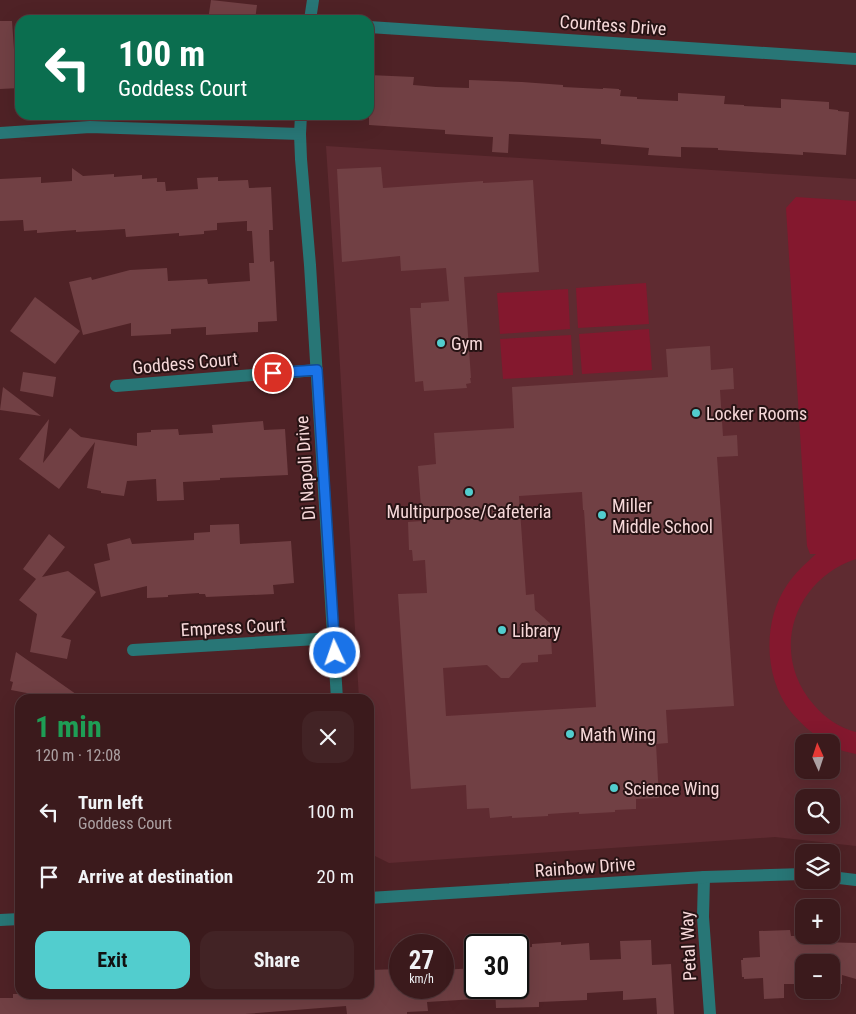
<!DOCTYPE html>
<html lang="en">
<head>
<meta charset="utf-8">
<style>
	:root { --surface:#3b1a1c; --page:#422325; --text:#f1f3f6; --muted:#aca1a3; --line:#54383b; --accent:#52cdce }
	body { margin:0; font-family:"Roboto Condensed",sans-serif; background:var(--page); color:var(--text); height:100vh; display:flex; flex-direction:column; font-size:19px; white-space:nowrap }
	* { box-sizing:border-box; margin:0 }
	p { font-size:16px; color:var(--muted) }
	.icon { flex:none; width:28px; height:28px; fill:none; stroke:currentColor; stroke-width:2; stroke-linecap:round; stroke-linejoin:round }
	.map { position:relative; flex:1; overflow:hidden }
	.drawer { position:absolute; left:15px; top:694px; width:359px; height:305px; display:flex; flex-direction:column; background:var(--surface); border-radius:15px; box-shadow:0 5px 20px #0002,0 0 0 1px var(--line) }
	.drawer>* { flex:none }
	.top-card { position:absolute; left:15px; top:15px; width:359px; height:105px; border-radius:15px; box-shadow:0 5px 20px #0002,0 0 0 1px var(--line); background:#0b6e4f; color:#fff; overflow:hidden }
	.needle { width:32px; rotate:357deg }
	.buttons { position:absolute; left:795px; top:734px; display:grid; gap:10px }
	.buttons a { display:grid; place-items:center; width:45px; height:45px; border-radius:10px; background:var(--surface); box-shadow:0 5px 20px #0002,0 0 0 1px var(--line); font-size:25px }
	.speed { position:absolute; left:389px; top:934px; display:flex; gap:10px; font-size:25px; font-weight:700; text-align:center }
	.speed>* { display:grid; place-content:center; width:65px; height:65px; border-radius:50%; background:var(--surface); box-shadow:0 5px 20px #0002,0 0 0 1px var(--line); line-height:1 }
	.speed small { font-size:12px; font-weight:400 }
	.speed .limit { border:2px solid #111; border-radius:8px; background:#fff; color:#111 }
	.pin { position:absolute; display:grid; place-items:center; width:42px; height:42px; color:#fff; margin:-21px; border:2px solid #fff; border-radius:50%; box-shadow:0 1px 5px #0007 }
	.me { position:absolute; width:55px; margin:-28px; rotate:357deg; stroke-linejoin:round; filter:drop-shadow(0 0 4px #0008) }
	.turn { display:flex; align-items:center; gap:18px; height:105px; padding:0 20px; font-size:22px }
	.turn .icon { width:65px; height:65px; stroke-width:2.5 }
	.turn b { display:block; font-size:35px; line-height:42px }
	.round { display:grid; place-items:center; flex:none; width:52px; height:52px; border-radius:15px; background:var(--page) }
	.head { display:flex; align-items:center; justify-content:space-between; height:85px; padding:0 20px }
	h1 { font-size:30px; font-weight:700; line-height:38px; color:#1e9e55 }
	.primary-button { display:flex; gap:10px; margin-top:auto; padding:10px 20px }
	.primary-button a { flex:1; height:58px; border-radius:15px; background:var(--accent); color:#111; font-size:20px; font-weight:700; line-height:58px; text-align:center }
	.primary-button a+a { background:var(--page); color:var(--text) }
	ul { padding:0; list-style:none }
	li { display:flex; align-items:center; gap:15px; height:65px; padding:0 20px }
	li div { flex:1 }
	li b { display:block; font-size:19px }
	li em { font-style:normal }
	.map>svg:first-child { display:block }
	.built { fill:#5f2b31; fill-rule:evenodd }
	.green { fill:#84182e }
	.building { fill:#714044; fill-rule:evenodd }
	.lines { fill:none; stroke-linecap:round; stroke-linejoin:round }
	.minor { stroke:#287676; stroke-width:12 }
	.tertiary { stroke:#287676; stroke-width:12 }
	.route-casing { stroke:#114b97; stroke-width:12 }
	.route { stroke:#1a73e8; stroke-width:9 }
	.poi-dot { fill:#52cdce; stroke:#271314; stroke-width:2 }
	.labels { text-anchor:middle; dominant-baseline:central; stroke-width:4; stroke-linejoin:round; paint-order:stroke }
	.street-label { font-size:18px; fill:#f6d8d9; stroke:#271314 }
	.poi-label { font-size:18px; fill:#f6d8d9; stroke:#271314; text-anchor:start }
</style>
</head>
<body>
<div class="map">
<svg width="856" height="1014" viewBox="0 0 856 1014">
	<rect width="100%" height="100%" fill="#4f2226"/>
	<path class="built" d="M326,146L856,179V846L775,837L389,863L375,856L369,846V699H359L338,331ZM804,742H831V770H804ZM804,798H831V825H804Z"/>
	<g class="green">
		<path d="M796,197L856,201V559C793,580 769,654 814,705C825,718 840,728 856,732V754L843,751L831,745V742H826L823,741C811,732 801,724 791,712C764,678 762,622 787,585C795,573 805,564 816,554H810L807,546L786,208Z"/>
		<path d="M646,283L649,324L578,328L576,288Z"/>
		<path d="M568,289L570,329L500,334L497,293Z"/>
		<path d="M649,329L652,370L582,374L579,334Z"/>
		<path d="M571,335L573,375L503,379L500,339Z"/>
	</g>
	<g class="building">
		<path d="M211,0L257,5L255,20H208Z"/>
		<path d="M0,21H12L14,49L18,48L20,88L0,89Z"/>
		<path d="M369,75L414,77L413,85L436,87L469,88V80L522,82L563,85V87L603,89V88L619,89V90H621L620,96L637,97V99L678,101V93L725,96L724,104L744,105V106L781,108V99L829,102V109L838,110V111L849,112L846,155L803,152V155L718,150V148L681,147V157L648,155L649,148L601,144V139L509,134L508,153L492,152L493,137L445,134V130L369,125Z"/>
		<path d="M381,167L383,188L483,181V183L533,180L539,272L464,277L471,378H470L471,383L466,384L467,388L424,391L423,381L415,382L410,308H421V303L449,301L446,268L401,271L400,256L342,262L337,169Z"/>
		<path d="M72,168L83,176L114,174V177L142,175V179L157,178V182H165L166,191L198,189L197,178L218,177V181L248,180L249,188L271,187L273,230H269L270,262L274,261L277,321L258,322V332L206,335V327L171,329V334L131,336V323L83,335L69,282L91,277L92,280L130,270L167,268L168,281L207,279L208,284L250,281L249,263H254L252,231H247V221L217,223V230L204,231V234L179,236V233L126,237L125,229L76,232V230L37,233V230L24,231L23,220L0,221V179L41,177V183L72,181Z"/>
		<path d="M35,297L80,331L55,364L10,331Z"/>
		<path d="M710,346L711,370L733,368L734,389L720,390L723,436L737,435L738,456L717,457L734,706L666,710L668,743L656,744L659,798L636,799V809L615,810V812L579,814V812L548,814V816L512,818V816L490,818L489,808L467,809L466,785L411,789L398,594L427,593L425,560L413,561L412,550H409L408,522L422,521L418,466L436,464L434,433L514,428L512,387L668,377L666,349ZM582,492L583,510H584L593,651L596,707L446,716L443,668L487,665L501,678H509L522,663L538,662V655L552,654L550,623L535,610L534,594L526,595L519,496Z"/>
		<path d="M23,372L56,377L53,397L20,391Z"/>
		<path d="M3,387L41,416L0,410Z"/>
		<path d="M49,419L43,463L70,428L81,437L137,446V433L151,432V430L178,429L179,435L213,433L212,425L263,421L264,430L285,429L288,475L220,478V480L183,482L184,500L157,501L156,479L127,481L124,496L101,493V491L87,488L95,442L59,489L19,459Z"/>
		<path d="M239,524L240,544L291,541L294,583L273,585L274,594L206,597L205,594H199V593L168,595V597L147,598V586L101,597L94,564L110,560L107,544L130,538L132,544L194,540V533L210,532V525Z"/>
		<path d="M49,534L65,547L42,577L68,571L96,592L61,637L71,640L67,659L30,652L37,614L19,600L36,579L23,569Z"/>
		<path d="M16,652L83,699H58L11,690L13,682L10,681Z"/>
		<path d="M790,930L791,936H821V942L856,943V979L842,975V984H831V962H804V984H784V998L764,999L763,978L744,979V977H742L741,960H743V958L760,957L759,931Z"/>
		<path d="M651,940L652,965L671,964L674,1014H657L656,998L623,1000V991L587,993V1000L539,1002V1007L496,1008L495,988H518V948L532,947V944L561,942V945L589,943L590,960L621,959L620,941Z"/>
		<path d="M475,968V999L427,1002L428,1011L407,1012V1014H347L346,1006L245,1014H0V998H13V994H369V970L400,969V988H442V970Z"/>
	</g>
	<g class="lines">
		<g class="minor">
			<path d="M310,20L313,0"/>
			<path d="M369,27L856,59"/>
			<path d="M301,115L300,134L301,159L310,265L337,699"/>
			<path d="M0,133L90,127L300,134"/>
			<path d="M116,386L317,370"/>
			<path d="M133,650L334,638"/>
			<path d="M704,877L703,917L710,1014"/>
		</g>
		<g class="tertiary">
			<path d="M831,877L856,880"/>
			<path d="M369,898L704,877L804,874"/>
			<path d="M0,920L20,919"/>
		</g>
	</g>
	<g class="lines">
		<defs>
			<path id="route" d="M273,373L317,370L335,653"/>
		</defs>
		<use href="#route" class="route-casing"/>
		<use href="#route" class="route"/>
	</g>
	<g class="poi-dot">
		<circle cx="441" cy="343" r="5"/>
		<circle cx="696" cy="413" r="5"/>
		<circle cx="469" cy="492" r="5"/>
		<circle cx="602" cy="515" r="5"/>
		<circle cx="502" cy="630" r="5"/>
		<circle cx="570" cy="734" r="5"/>
		<circle cx="614" cy="788" r="5"/>
	</g>
	<g class="labels">
		<g class="street-label">
			<text transform="translate(613 25) rotate(4)">Countess Drive</text>
			<text transform="translate(185 363) rotate(-5)">Goddess Court</text>
			<text transform="translate(305 468) rotate(-94)">Di Napoli Drive</text>
			<text transform="translate(233 627) rotate(-3)">Empress Court</text>
			<text transform="translate(585 867) rotate(-4)">Rainbow Drive</text>
			<text transform="translate(688 946) rotate(-93)">Petal Way</text>
		</g>
		<g class="poi-label">
			<text x="451" y="343">Gym</text>
			<text x="706" y="413">Locker Rooms</text>
			<text x="612" y="505">Miller<tspan x="612" dy="21">Middle School</tspan></text>
			<text x="469" y="511" text-anchor="middle">Multipurpose/Cafeteria</text>
			<text x="512" y="630">Library</text>
			<text x="580" y="734">Math Wing</text>
			<text x="624" y="788">Science Wing</text>
		</g>
	</g>
</svg>
<div class="buttons">
<a><svg class="needle" viewBox="-14 -14 28 28"><path d="M0-13l5 13h-10z" fill="#e53935"/><path d="M0 13l5-13h-10z" fill="#aca1a3"/></svg></a>
<a><svg class="icon" aria-label="search" viewBox="0 0 24 24"><circle cx="10" cy="10" r="6"/><path d="M15 15l6 6"/></svg></a>
<a><svg class="icon" aria-label="layers" viewBox="0 0 24 24"><path d="M12 4l9 5-9 5-9-5zM3 14l9 5 9-5"/></svg></a>
<a>+</a>
<a>−</a>
</div>
<div class="speed"><div>27<small>km/h</small></div><div class="limit">30</div></div>
<div class="pin" style="left:273px;top:373px;background:#d93025"><svg class="icon" aria-label="arrive" viewBox="0 0 24 24"><path d="M6 21V4h12l-3 4 3 4H6"/></svg></div>
<svg class="me" style="left:335px;top:653px" viewBox="-20 -20 40 40"><circle r="17" fill="#1a73e8" stroke="#fff" stroke-width="3"/><path d="M0-11L8 9 0 5-8 9z" fill="#fff"/></svg>
<div class="top-card">
<div class="turn"><svg class="icon" aria-label="left" viewBox="0 0 24 24"><path d="M17 20v-9H6M10 6l-5 5 5 5"/></svg><div><b>100 m</b>Goddess Court</div></div>
</div>
<section class="drawer">
<div class="head"><div><h1>1 min</h1><p>120 m · 12:08</p></div><a class="round"><svg class="icon" aria-label="close" viewBox="0 0 24 24"><path d="M6 6l12 12M18 6L6 18"/></svg></a></div>
<ul>
<li><svg class="icon" aria-label="left" viewBox="0 0 24 24"><path d="M17 20v-9H6M10 6l-5 5 5 5"/></svg><div><b>Turn left</b><p>Goddess Court</p></div><em>100 m</em></li>
<li><svg class="icon" aria-label="arrive" viewBox="0 0 24 24"><path d="M6 21V4h12l-3 4 3 4H6"/></svg><div><b>Arrive at destination</b></div><em>20 m</em></li>
</ul>
<div class="primary-button"><a>Exit</a><a>Share</a></div>
</section>
</div>
</body>
</html>
